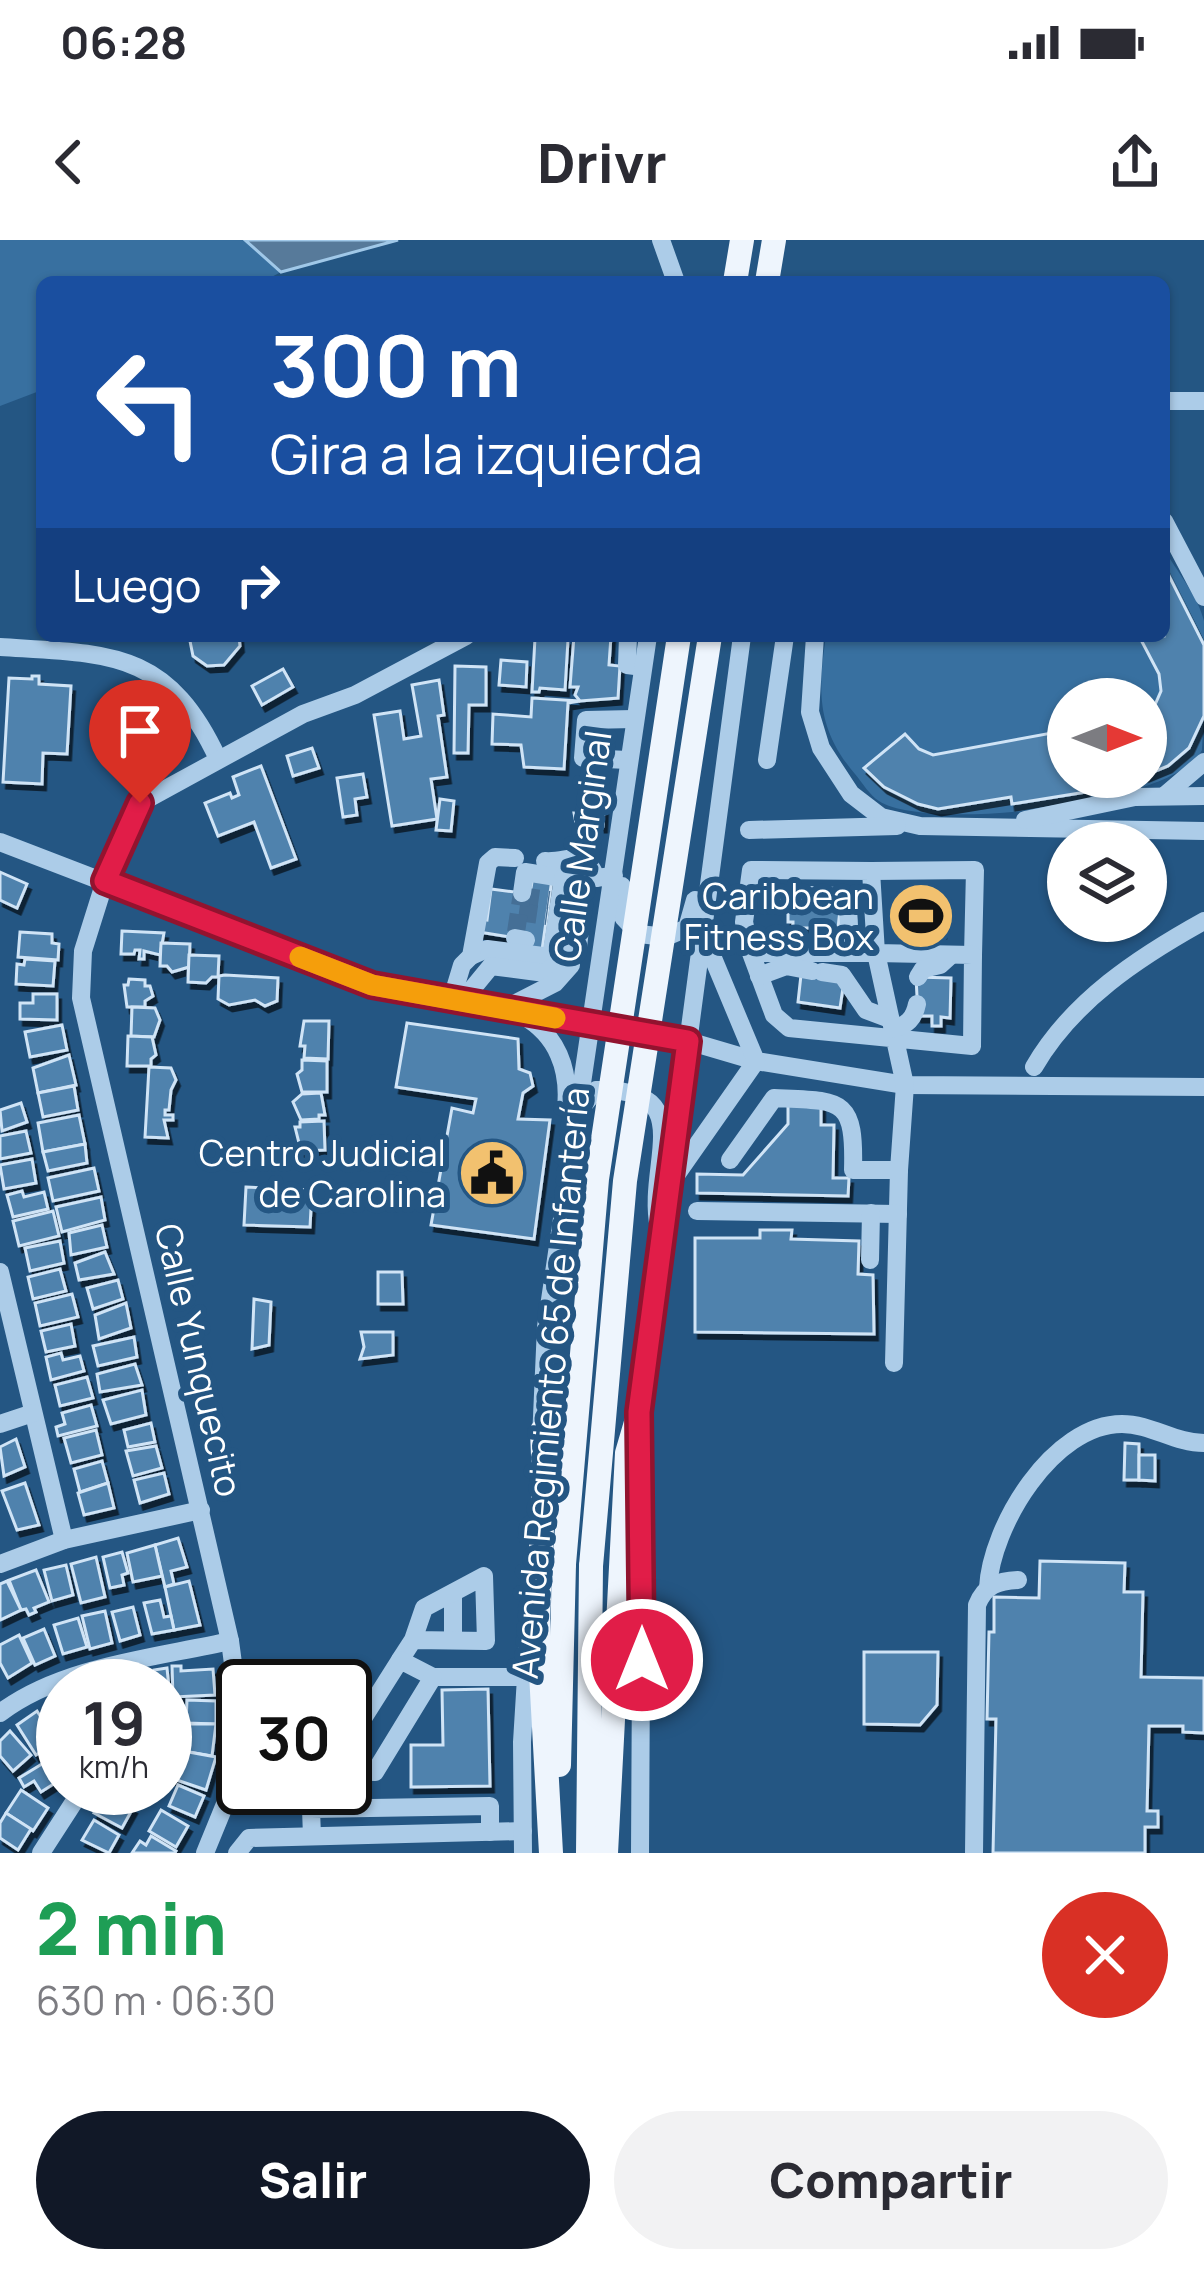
<!DOCTYPE html>
<html lang="es">
<head>
<meta charset="utf-8">
<style>
	:root { --surface:#fff; --page:#f2f2f3; --text:#2b2b33; --muted:#7c7c81; --accent:#111827 }
	body { margin:0; font-family:Manrope,sans-serif; background:var(--page); color:var(--text); height:100vh; display:flex; flex-direction:column; font-size:45px; white-space:nowrap }
	* { box-sizing:border-box; margin:0 }
	p { font-size:39px; color:var(--muted) }
	.icon { flex:none; width:66px; height:66px; fill:none; stroke:currentColor; stroke-width:2; stroke-linecap:round; stroke-linejoin:round }
	.map { position:relative; height:1613px; overflow:hidden }
	.panel { display:flex; flex-direction:column; background:var(--surface); flex:1 }
	.panel>* { flex:none }
	.guide { position:absolute; left:36px; top:36px; width:1134px; height:366px; border-radius:18px; box-shadow:0 3px 9px #0004; background:#1a4fa0; color:#fff; overflow:hidden }
	.needle { width:78px; rotate:90deg }
	.controls { position:absolute; left:1047px; top:438px; display:grid; gap:24px }
	.controls a { display:grid; place-items:center; width:120px; height:120px; border-radius:50%; background:var(--surface); box-shadow:0 3px 9px #0004; font-size:60px }
	.speed { position:absolute; left:36px; top:1419px; display:flex; gap:24px; font-size:60px; font-weight:700; text-align:center }
	.speed>* { display:grid; place-content:center; width:156px; height:156px; border-radius:50%; background:var(--surface); box-shadow:0 3px 9px #0004; line-height:1 }
	.speed small { font-size:30px; font-weight:400 }
	.speed .limit { border:6px solid #111; border-radius:18px; background:#fff; color:#111 }
	.pin { position:absolute; display:grid; place-items:center; width:102px; height:102px; color:#fff; margin:-123px -51px; border-radius:50% 50% 50% 0; rotate:-45deg; box-shadow:0 0 12px #0007 }
	.pin .icon { rotate:45deg }
	.me { position:absolute; width:132px; margin:-66px; rotate:0deg; stroke-linejoin:round; filter:drop-shadow(0 0 9px #0008) }
	.turn { display:flex; align-items:center; gap:42px; height:252px; padding:0 36px; font-size:54px }
	.turn .icon { width:156px; height:156px; stroke-width:2.5 }
	.turn b { display:block; font-size:84px; line-height:102px }
	.then { display:flex; align-items:center; height:114px; padding:0 36px; background:#0003; gap:24px; font-size:45px }
	.round { display:grid; place-items:center; flex:none; width:126px; height:126px; border-radius:63px; background:var(--page) }
	.overview { display:flex; align-items:center; justify-content:space-between; height:204px; padding:0 36px }
	h1 { font-size:72px; font-weight:800; line-height:90px; color:#1e9e55 }
	.action { display:flex; gap:24px; margin-top:auto; padding:24px 36px }
	.action a { flex:1; height:138px; border-radius:72px; background:var(--accent); color:#fff; font-size:48px; font-weight:800; line-height:138px; text-align:center }
	.action a+a { background:var(--page); color:var(--text) }
	.status { display:flex; justify-content:space-between; align-items:center; height:84px; padding:0 60px; background:var(--surface); direction:ltr }
	.status svg { height:33px; fill:currentColor }
	header { display:flex; justify-content:space-between; align-items:center; height:156px; padding:0 36px; background:var(--surface); font-size:54px; font-weight:800 }
	.map>svg:first-child { display:block }
	.green { fill:#3870a0; fill-rule:evenodd }
	.water { fill:#577a9a; stroke:#a0c8e8; stroke-width:3 }
	.building { fill:#5082ad; stroke:#d0e4f6; stroke-width:3; filter:url(#shadow) }
	.lines { fill:none; stroke-linecap:round; stroke-linejoin:round }
	.minor-tunnel { stroke:#456f96; stroke-width:18; stroke-dasharray:18 9; stroke-linecap:butt }
	.minor { stroke:#accce8; stroke-width:18 }
	.major { stroke:#eef5fd; stroke-width:24 }
	.major-bridge { stroke:#eef5fd; stroke-width:24 }
	.route-casing { stroke:#92132f; stroke-width:30 }
	.route { stroke:#e11d48; stroke-width:21 }
	.slow { stroke:#f59e0b; stroke-width:21 }
	.labels { text-anchor:middle; dominant-baseline:central; stroke-width:12; stroke-linejoin:round; paint-order:stroke }
	.street-label { font-size:36px; fill:#fff; stroke:#245683 }
	.poi-label { font-size:36px; fill:#fff; stroke:#245683; text-anchor:end }
</style>
</head>
<body>
<div class="status"><b>06:28</b><svg viewBox="0 0 49 12"><path d="M0 12V9h3v3zM5 12V6h3v6zM10 12V3h3v9zM15 12V0h3v12zM26 1h20v11H26zM47 4h2v5h-2z"/></svg></div>
<header><svg class="icon" aria-label="back" viewBox="0 0 24 24"><path d="M15 5l-7 7 7 7"/></svg>Drivr<svg class="icon" aria-label="share" viewBox="0 0 24 24"><path d="M12 15V3M7 8l5-5 5 5M5 13v7h14v-7"/></svg></header>
<div class="map">
<svg width="1204" height="1613" viewBox="0 0 1204 1613">
	<defs>
		<filter id="shadow"><feDropShadow dx="3.5" dy="6" stdDeviation="0" flood-color="#0009"/></filter>
	</defs>
	<rect width="100%" height="100%" fill="#245683"/>
	<g class="green">
		<path d="M0,0H245L281,32L262,42H42V150L0,166Z"/>
		<path d="M1164,309C1176,330 1199,358 1204,381C1204,394 1204,501 1202,510C1178,564 928,593 879,561C870,556 862,542 855,534C816,488 818,451 826,396H1164ZM1068,459H1146V537H1068Z"/>
	</g>
	<path class="water" d="M245,0H398L281,32Z"/>
	<g class="building">
		<path d="M1164,326L1204,405V476L1189,508L1168,526L1146,535V473L1154,467L1161,451L1159,434L1139,396H1164Z"/>
		<path d="M189,396H239L240,406L224,425L207,426L193,416Z"/>
		<path d="M574,396H611L609,425L620,426L618,458L580,461L575,455L578,447H570Z"/>
		<path d="M535,398L568,400L565,450L540,448L539,452H532Z"/>
		<path d="M501,420L527,422L526,447L499,445Z"/>
		<path d="M455,426L486,427V465H469L468,513H454Z"/>
		<path d="M283,429L293,447L262,465L252,446Z"/>
		<path d="M32,436H39V444L71,446L67,514L43,513L42,544L3,542L9,438L32,439Z"/>
		<path d="M439,440L444,475L438,476L447,537L431,539L437,579L392,586L374,475L400,471L404,499L421,496L412,445Z"/>
		<path d="M532,458L580,461L568,463L564,529L524,527L521,505L492,504L493,474L531,477Z"/>
		<path d="M1068,490V537H1136L1084,544L1086,552L1012,564L1011,557L938,569L918,564L884,547L864,528L905,494L919,509L933,515Z"/>
		<path d="M312,508L319,528L293,536L287,516Z"/>
		<path d="M261,526L296,619L271,628L254,582L218,596L205,563L230,553L232,558L239,555L233,537Z"/>
		<path d="M363,534L367,557L355,559L357,575L343,577L337,538Z"/>
		<path d="M588,549L605,550L603,586H592V594L578,593L574,573H582Z"/>
		<path d="M440,559L454,561L451,591L436,590Z"/>
		<path d="M0,632L27,644L17,668L0,660Z"/>
		<path d="M533,636L552,639L542,710L525,707L510,697L479,692L481,679L487,680L491,649L530,654Z"/>
		<path d="M900,659L942,660V692H899Z"/>
		<path d="M841,661L838,688H793V682H788V662Z"/>
		<path d="M122,691L164,693L160,715L144,711V719H139L140,710H135L134,714H121Z"/>
		<path d="M20,692L52,694V703L59,704L58,720L18,717Z"/>
		<path d="M161,703L190,704L189,727L172,732L167,726H160Z"/>
		<path d="M189,715L219,716L218,737H212L206,743L188,742Z"/>
		<path d="M25,719L55,721L53,746L16,744L17,724L24,725Z"/>
		<path d="M225,735L278,738L277,761L265,766L255,760L229,765L218,759L219,736Z"/>
		<path d="M801,735L844,741L840,768L798,762Z"/>
		<path d="M916,737L951,738L950,778L941,777V786H932V776H918Z"/>
		<path d="M129,739L145,740V746H150L153,756L145,761V767H127L124,745H128Z"/>
		<path d="M33,754H57V780L20,779V763H33Z"/>
		<path d="M132,767L155,768L160,780L154,797L131,796Z"/>
		<path d="M304,781H329L328,819L304,818L305,806H300Z"/>
		<path d="M407,783L518,799L519,829L530,833L533,846L523,853L518,879L550,880L534,999L431,985L452,868L473,873L476,859L396,847Z"/>
		<path d="M62,785L67,810L30,817L25,792Z"/>
		<path d="M128,796L152,797L156,815L151,819V826H127Z"/>
		<path d="M69,815L76,845L38,853L33,828Z"/>
		<path d="M302,820L327,821V852H302L297,834L302,830Z"/>
		<path d="M149,827L171,828L176,840L171,850L169,870H165V875H173V880H164L168,898L145,897Z"/>
		<path d="M74,846L78,870L43,877L38,853Z"/>
		<path d="M321,853L325,875H319V879L301,880L293,862L302,854Z"/>
		<path d="M21,863L27,882L2,891L0,870Z"/>
		<path d="M788,865H821V885H834L833,938H849L848,956L697,953V934L743,935L788,884Z"/>
		<path d="M79,875L85,904L43,912L38,883Z"/>
		<path d="M324,881L325,910L301,911L295,887H300V882Z"/>
		<path d="M26,891L31,913L0,919V896Z"/>
		<path d="M85,904L87,923L48,931L43,912Z"/>
		<path d="M32,919L36,943L4,949L0,925Z"/>
		<path d="M94,928L99,951L53,961L48,938Z"/>
		<path d="M246,947L312,950L310,987L244,985Z"/>
		<path d="M22,951L24,957L44,952L48,969L13,977L7,955Z"/>
		<path d="M101,957L105,980L62,992L56,967Z"/>
		<path d="M53,971L59,996L19,1006L13,981Z"/>
		<path d="M102,985L107,1007L71,1015L69,993Z"/>
		<path d="M760,990H792L791,999L859,1001L858,1034L873,1035L874,1094L695,1092V998H760Z"/>
		<path d="M60,1001L64,1023L30,1031L25,1008Z"/>
		<path d="M105,1012L114,1034L79,1040L75,1023Z"/>
		<path d="M60,1029L66,1051L33,1059L28,1037Z"/>
		<path d="M378,1032H402L403,1064H378Z"/>
		<path d="M118,1040L123,1059L93,1069L87,1048Z"/>
		<path d="M72,1054L78,1077L40,1086L35,1063Z"/>
		<path d="M254,1059L271,1062L269,1105L252,1109Z"/>
		<path d="M126,1063L131,1088L99,1099L95,1075Z"/>
		<path d="M71,1084L75,1106L46,1112L41,1091Z"/>
		<path d="M361,1092H393V1115L360,1119L364,1107Z"/>
		<path d="M134,1097L137,1117L98,1126L93,1106Z"/>
		<path d="M61,1113L63,1120L80,1116L84,1131L51,1140L46,1117Z"/>
		<path d="M135,1124L142,1145L100,1152L97,1134Z"/>
		<path d="M87,1137L93,1158L60,1166L55,1145Z"/>
		<path d="M142,1150L146,1175L111,1184L103,1160Z"/>
		<path d="M91,1165L97,1186L58,1196L56,1187L65,1184L62,1173Z"/>
		<path d="M151,1183L155,1202L128,1207L124,1190Z"/>
		<path d="M96,1190L102,1215L71,1223L64,1198Z"/>
		<path d="M16,1199L25,1227L4,1236L0,1207Z"/>
		<path d="M1125,1203L1139,1204V1240H1124Z"/>
		<path d="M156,1206L162,1228L133,1236L126,1211Z"/>
		<path d="M1139,1215H1155V1241L1139,1240Z"/>
		<path d="M102,1221L108,1243L80,1252L74,1229Z"/>
		<path d="M164,1233L169,1254L140,1263L134,1240Z"/>
		<path d="M25,1243L39,1285L17,1290L2,1251Z"/>
		<path d="M108,1243L114,1268L84,1275L78,1253Z"/>
		<path d="M178,1298L187,1327L171,1331L174,1344L165,1347L155,1305Z"/>
		<path d="M155,1305L162,1336L133,1342L127,1313Z"/>
		<path d="M122,1312L128,1333L122,1335L124,1345L110,1348L103,1317Z"/>
		<path d="M96,1317L105,1357L81,1363L71,1324Z"/>
		<path d="M1040,1321L1125,1323L1124,1352H1143L1141,1437L1204,1438V1493L1183,1492V1486H1149L1147,1571H1158V1587H1145V1613H993L996,1479H987L989,1392H994V1357L1039,1358Z"/>
		<path d="M66,1325L73,1355L52,1361L44,1330Z"/>
		<path d="M36,1330L49,1362L34,1368L36,1372L29,1375L26,1369L21,1370L9,1340Z"/>
		<path d="M7,1341L21,1370L0,1380V1344Z"/>
		<path d="M189,1341L200,1385L174,1390L165,1347Z"/>
		<path d="M160,1360L164,1377L171,1376L174,1390L152,1394L144,1363Z"/>
		<path d="M133,1367L140,1395L120,1401L112,1372Z"/>
		<path d="M105,1371L112,1403L90,1409L82,1376Z"/>
		<path d="M78,1378L87,1407L63,1414L54,1385Z"/>
		<path d="M44,1389L55,1416L35,1425L23,1398Z"/>
		<path d="M19,1395L32,1423L8,1438L0,1423V1405Z"/>
		<path d="M864,1412H938L937,1465L920,1485L864,1484Z"/>
		<path d="M172,1426H181V1431L213,1429L215,1455L173,1457Z"/>
		<path d="M167,1428L171,1468H165V1446H127L128,1443L154,1442V1430Z"/>
		<path d="M488,1449L490,1546L411,1547V1505H443L442,1450Z"/>
		<path d="M187,1460L216,1461V1484L186,1483Z"/>
		<path d="M63,1463V1498L59,1500L46,1471Z"/>
		<path d="M37,1471L57,1502L36,1515L17,1485Z"/>
		<path d="M172,1484H216L212,1516L172,1509Z"/>
		<path d="M10,1491L31,1515L13,1531L0,1516V1501Z"/>
		<path d="M172,1509L216,1517L206,1550L165,1536Z"/>
		<path d="M55,1516L63,1538L41,1552L34,1541L24,1547L19,1538Z"/>
		<path d="M178,1545L204,1556L195,1577L169,1566Z"/>
		<path d="M21,1550L48,1568L33,1591L6,1573Z"/>
		<path d="M106,1553L133,1568L122,1588L94,1573Z"/>
		<path d="M161,1570L188,1586L176,1607L149,1591Z"/>
		<path d="M6,1573L31,1589L18,1610L0,1598V1583Z"/>
		<path d="M94,1580L119,1595L109,1613L82,1600Z"/>
		<path d="M151,1596L176,1611L175,1613H132L140,1601L146,1605Z"/>
	</g>
	<g class="lines">
		<g class="minor-tunnel">
			<path d="M521,656L549,660"/>
			<path d="M519,672L547,676"/>
			<path d="M516,692L522,653"/>
		</g>
		<g class="minor">
			<path d="M661,0L676,42"/>
			<path d="M1164,161H1204"/>
			<path d="M1164,281L1204,357"/>
			<path d="M628,396L627,425L643,427"/>
			<path d="M815,396L810,472L821,508L851,554L881,577L920,586L1204,591"/>
			<path d="M0,407C109,414 167,409 218,519"/>
			<path d="M628,520L583,518L586,480L634,479"/>
			<path d="M767,520L785,396"/>
			<path d="M1164,556L1204,522"/>
			<path d="M1025,580L1135,557L1204,556"/>
			<path d="M749,590L897,586"/>
			<path d="M0,602L372,745L688,801L756,821L905,845L1204,847"/>
			<path d="M545,621C570,623 584,605 596,638"/>
			<path d="M871,631L975,630L973,715"/>
			<path d="M622,646L623,677L639,694L666,697L687,688L695,660"/>
			<path d="M522,653L525,632L575,640L614,636"/>
			<path d="M748,653L840,656C855,669 844,695 854,713"/>
			<path d="M515,698L526,700"/>
			<path d="M751,713L774,775L789,788L972,806L973,715L876,713L871,631L751,630L744,682L751,713H876L905,845L899,930L894,1123"/>
			<path d="M471,716L487,709L551,717L563,638"/>
			<path d="M822,732L842,735L866,770L890,779"/>
			<path d="M759,736L786,726L812,731"/>
			<path d="M918,737L923,729L940,725L951,715"/>
			<path d="M452,758L462,725L471,716L488,623L495,617L515,618"/>
			<path d="M463,760L491,726L545,733L578,707L580,690L559,669"/>
			<path d="M508,767L555,743L571,725"/>
			<path d="M523,776C557,795 570,829 566,868"/>
			<path d="M893,789C907,785 914,779 917,764"/>
			<path d="M1034,827C1072,761 1139,717 1204,681"/>
			<path d="M577,873L596,850C702,847 645,923 659,988"/>
			<path d="M730,920L774,858C842,861 855,857 853,930H899"/>
			<path d="M674,938L756,821L713,718L708,688"/>
			<path d="M697,971L898,974"/>
			<path d="M870,1020L871,973"/>
			<path d="M0,1032L64,1300"/>
			<path d="M0,1184L33,1173"/>
			<path d="M541,1199L546,1087L648,396"/>
			<path d="M0,1324L64,1300L201,1270"/>
			<path d="M988,1348C991,1286 1053,1184 1122,1184C1151,1184 1175,1203 1204,1203"/>
			<path d="M453,1353V1400"/>
			<path d="M400,1420L413,1400L424,1368L484,1336L486,1401L413,1400"/>
			<path d="M0,1473C62,1426 155,1418 230,1401"/>
			<path d="M345,1507L400,1420L433,1437H526"/>
			<path d="M345,1531L375,1532L433,1437"/>
			<path d="M312,1596L311,1569L490,1566V1592"/>
			<path d="M41,1613L83,1548"/>
			<path d="M205,1613L232,1547L240,1476L230,1401L81,758L83,711L105,641L140,563L303,474L355,455L466,396"/>
			<path d="M237,1613L249,1598L523,1591"/>
			<path d="M523,1613L522,1502L529,1389"/>
			<path d="M640,1613L642,1247L639,1172L742,396"/>
			<path d="M974,1613L977,1365C985,1345 998,1341 1018,1340"/>
		</g>
		<g class="major">
			<path d="M735,42L742,0"/>
			<path d="M767,42L774,0"/>
			<path d="M542,1191L544,1240L538,1379L551,1613"/>
			<path d="M559,1525L564,1324"/>
			<path d="M588,1613L591,1326"/>
			<path d="M606,1613L627,1213L639,1172"/>
		</g>
		<g class="major-bridge">
			<path d="M564,1324L597,939L679,396"/>
			<path d="M591,1326L625,941L710,396"/>
		</g>
	</g>
	<g class="lines">
		<defs>
			<path id="route" d="M140,563L105,641L372,745L688,801L639,1172L642,1420"/>
		</defs>
		<use href="#route" class="route-casing"/>
		<use href="#route" class="route"/>
		<path class="slow" d="M300,717L372,745L555,778"/>
	</g>
	<defs>
		<symbol id="stadium-disc" viewBox="-11 -11 22 22"><circle r="9.5" fill="#f2c16f" stroke="#245683"/><path d="M0-5a6.5 5 0 1 0 0 10a6.5 5 0 1 0 0-10ZM-3.5-1.8h7v3.6h-7Z" fill="#111"/></symbol>
		<symbol id="civic-disc" viewBox="-11 -11 22 22"><circle r="9.5" fill="#f2c16f" stroke="#245683"/><path d="M-.6-6.5H3V-4.5H.6V-3L4-1V1h2V6H-6V1h2V-1L-.6-3ZM-1.2 2.5V6h2.4V2.5Z" fill="#111"/></symbol>
	</defs>
	<g fill-rule="evenodd">
		<use href="#stadium-disc" x="883" y="638" width="76" height="76"/>
		<use href="#civic-disc" x="454" y="895" width="76" height="76"/>
	</g>
	<g class="labels">
		<g class="street-label">
			<text transform="translate(582 606) rotate(-82)">Calle Marginal</text>
			<text transform="translate(199 1120) rotate(77)">Calle Yunquecito</text>
			<text transform="translate(550 1143) rotate(-85)">Avenida Regimiento 65 de Infantería</text>
		</g>
		<g class="poi-label">
			<text x="874" y="655">Caribbean<tspan x="874" dy="41">Fitness Box</tspan></text>
			<text x="446" y="912">Centro Judicial<tspan x="446" dy="41">de Carolina</tspan></text>
		</g>
	</g>
</svg>
<div class="controls">
<a><svg class="needle" viewBox="-14 -14 28 28"><path d="M0-13l5 13h-10z" fill="#e53935"/><path d="M0 13l5-13h-10z" fill="#7c7c81"/></svg></a>
<a><svg class="icon" aria-label="layers" viewBox="0 0 24 24"><path d="M12 4l9 5-9 5-9-5zM3 14l9 5 9-5"/></svg></a>
</div>
<div class="speed"><div>19<small>km/h</small></div><div class="limit">30</div></div>
<div class="pin" style="left:140px;top:563px;background:#d93025"><svg class="icon" aria-label="arrive" viewBox="0 0 24 24"><path d="M6 21V4h12l-3 4 3 4H6"/></svg></div>
<svg class="me" style="left:642px;top:1420px" viewBox="-20 -20 40 40"><circle r="17" fill="#e11d48" stroke="#fff" stroke-width="3"/><path d="M0-11L8 9 0 5-8 9z" fill="#fff"/></svg>
<div class="guide">
<div class="turn"><svg class="icon" aria-label="left" viewBox="0 0 24 24"><path d="M17 20v-9H6M10 6l-5 5 5 5"/></svg><div><b>300 m</b>Gira a la izquierda</div></div>
<div class="then">Luego<svg class="icon" aria-label="right" viewBox="0 0 24 24"><path d="M7 20v-9h11M14 6l5 5-5 5"/></svg></div>
</div>
</div>
<section class="panel">
<div class="overview"><div><h1>2 min</h1><p>630 m · 06:30</p></div><a class="round" style="background:#d93025;color:#fff"><svg class="icon" aria-label="close" viewBox="0 0 24 24"><path d="M6 6l12 12M18 6L6 18"/></svg></a></div>
<div class="action"><a>Salir</a><a>Compartir</a></div>
</section>
</body>
</html>
